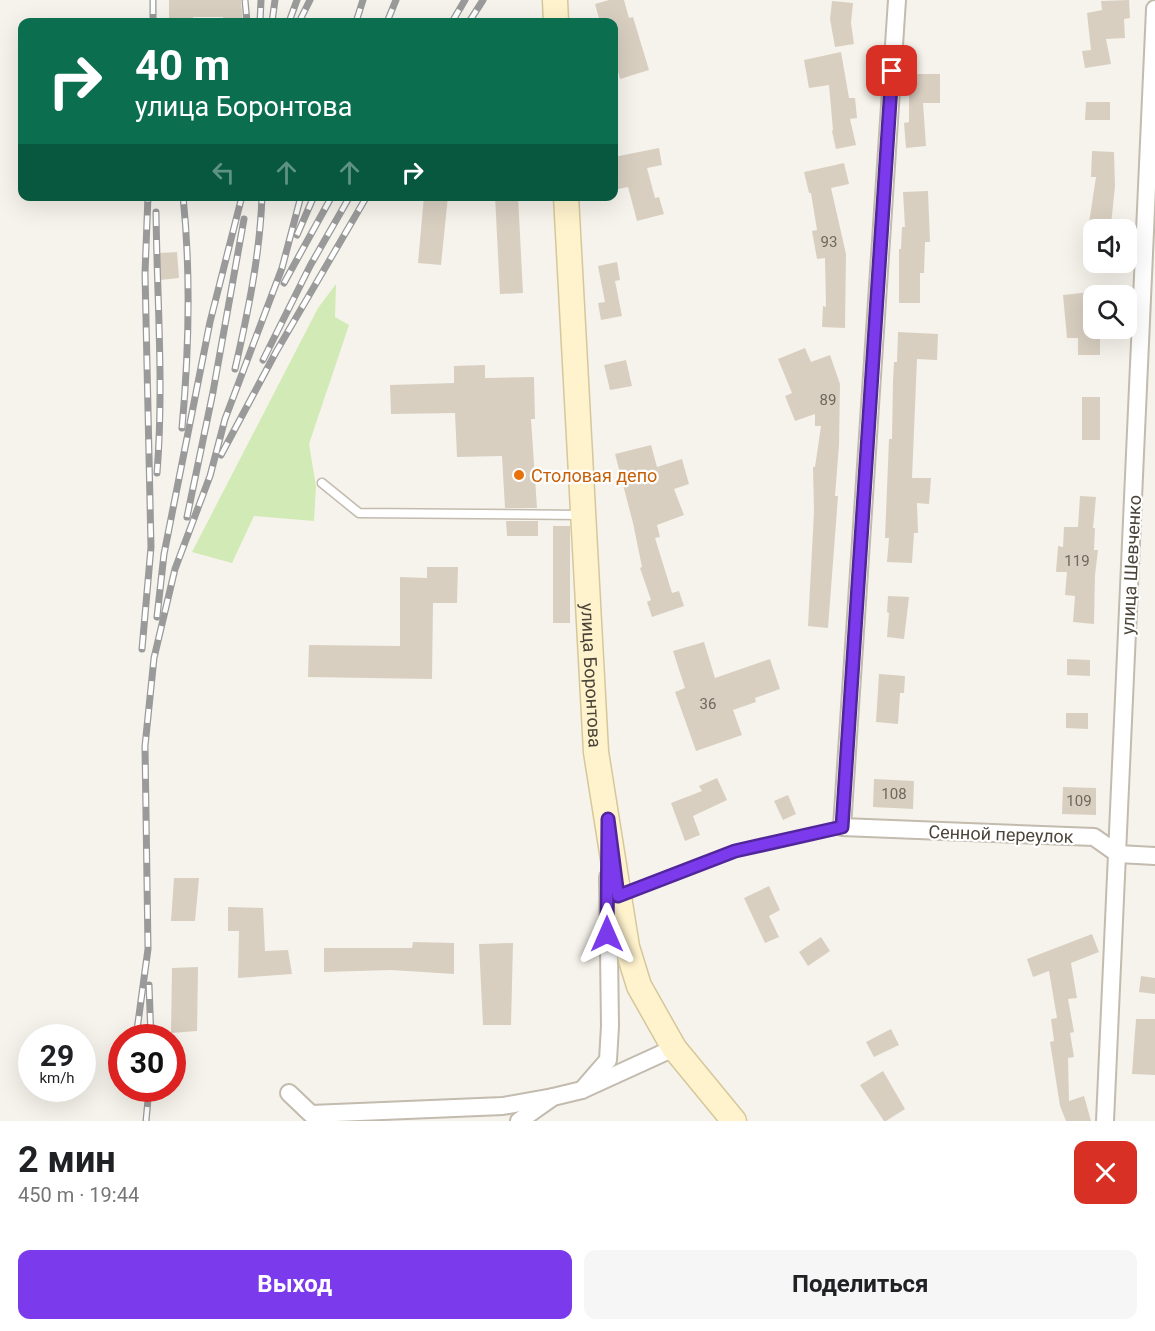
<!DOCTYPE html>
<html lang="ru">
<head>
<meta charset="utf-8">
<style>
	:root { --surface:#fff; --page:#f6f6f6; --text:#202124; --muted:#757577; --accent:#7c3aed }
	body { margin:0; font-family:Roboto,sans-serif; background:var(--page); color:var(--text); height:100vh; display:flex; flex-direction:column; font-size:22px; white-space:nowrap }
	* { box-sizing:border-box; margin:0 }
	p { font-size:20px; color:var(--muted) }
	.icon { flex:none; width:33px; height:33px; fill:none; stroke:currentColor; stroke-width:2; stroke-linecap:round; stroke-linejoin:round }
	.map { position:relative; height:1121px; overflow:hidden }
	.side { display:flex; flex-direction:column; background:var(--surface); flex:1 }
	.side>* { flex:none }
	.top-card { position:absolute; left:18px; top:18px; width:600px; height:183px; border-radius:12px; box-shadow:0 6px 24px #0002; background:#0b6e4f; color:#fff; overflow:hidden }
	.tools { position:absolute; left:1083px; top:219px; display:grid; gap:12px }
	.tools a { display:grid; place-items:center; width:54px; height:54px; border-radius:12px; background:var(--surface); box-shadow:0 6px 24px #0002; font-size:30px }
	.speed { position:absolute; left:18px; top:1024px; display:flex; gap:12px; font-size:30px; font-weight:700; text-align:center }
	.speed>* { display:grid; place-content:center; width:78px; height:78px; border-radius:50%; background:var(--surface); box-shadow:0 6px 24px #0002; line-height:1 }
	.speed small { font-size:15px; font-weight:400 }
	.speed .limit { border:9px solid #d22; background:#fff; color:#111 }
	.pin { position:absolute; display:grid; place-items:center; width:51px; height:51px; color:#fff; margin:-26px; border-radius:12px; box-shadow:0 3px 9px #0006 }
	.me { position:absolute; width:66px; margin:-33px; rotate:0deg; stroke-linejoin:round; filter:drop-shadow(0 0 4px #0008) }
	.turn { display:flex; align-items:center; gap:21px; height:126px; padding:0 18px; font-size:27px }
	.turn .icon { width:78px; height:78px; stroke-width:2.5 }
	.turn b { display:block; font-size:42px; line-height:51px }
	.lanes { display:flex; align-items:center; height:57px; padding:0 18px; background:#0003; justify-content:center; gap:30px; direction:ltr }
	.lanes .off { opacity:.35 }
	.round { display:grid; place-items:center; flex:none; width:63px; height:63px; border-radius:12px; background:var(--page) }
	.summary { display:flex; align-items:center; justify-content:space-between; height:102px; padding:0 18px }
	h1 { font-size:36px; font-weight:700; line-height:45px }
	.primary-button { display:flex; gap:12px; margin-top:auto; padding:12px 18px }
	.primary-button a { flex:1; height:69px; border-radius:12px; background:var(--accent); color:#fff; font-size:24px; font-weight:700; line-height:69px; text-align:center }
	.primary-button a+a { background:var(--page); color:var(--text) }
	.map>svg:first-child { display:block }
	.green { fill:#d2eab5 }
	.building { fill:#d8cfc1 }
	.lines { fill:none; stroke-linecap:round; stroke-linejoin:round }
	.lane-casing { stroke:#c2bbae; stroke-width:11 }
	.street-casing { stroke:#c2bbae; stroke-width:20 }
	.secondary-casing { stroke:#d6c79b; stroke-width:27 }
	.lane { stroke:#fff; stroke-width:8 }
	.street { stroke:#fff; stroke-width:16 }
	.secondary { stroke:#fff3cd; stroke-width:24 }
	.rail-casing { stroke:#9a9a9a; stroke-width:7 }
	.rail { stroke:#fff; stroke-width:4.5; stroke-dasharray:14; stroke-linecap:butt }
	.route-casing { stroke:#51269a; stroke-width:15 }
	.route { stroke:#7c3aed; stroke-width:10 }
	.food-dot { fill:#e8710a; stroke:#fff; stroke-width:2 }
	.labels { text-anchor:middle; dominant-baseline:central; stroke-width:4.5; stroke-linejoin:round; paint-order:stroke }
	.number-label { font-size:15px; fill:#6e675b }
	.food-label { font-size:18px; fill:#c56008; stroke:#fff; text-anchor:start }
	.street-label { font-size:18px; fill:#4b4439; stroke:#fff }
</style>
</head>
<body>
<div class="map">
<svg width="1155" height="1121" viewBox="0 0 1155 1121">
	<rect width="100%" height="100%" fill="#f6f3ec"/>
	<path class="green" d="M336,284L335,317L349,325L309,444L316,486L314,521L254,516L232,563L192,552L318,308Z"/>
	<g class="building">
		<path d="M169,0H241L243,22H224L223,17H193V22H169Z"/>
		<path d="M609,0H624L629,18L633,17L649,70L620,79L614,56V22H600L595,4Z"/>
		<path d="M1129,0L1130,18L1124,19L1125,38L1106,39L1111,64L1085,68L1082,51L1091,50L1087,13L1102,10L1101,1Z"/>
		<path d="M832,1L853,3L851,23L854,44L835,47L830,19Z"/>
		<path d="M841,52L849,98H855L857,118L850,119L856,145L836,149L832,131L833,130L829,85L809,88L804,60Z"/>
		<path d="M909,74H940V103H923L926,146L906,148L904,123L909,122Z"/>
		<path d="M1086,102H1110V120H1085Z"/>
		<path d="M659,148L662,165L647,168L655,198L659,197L664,214L637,221L628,187L614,190V157Z"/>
		<path d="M1092,151L1114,152L1115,186L1111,225L1089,223L1096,177H1091Z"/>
		<path d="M844,163L849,184L831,188L846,254L845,328L822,327L823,306L826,307L825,258L817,259L812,231L817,230L811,193H809L804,172Z"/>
		<path d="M928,191L930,242H925L924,273H920V303H899V249H901L902,227H905L903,192Z"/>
		<path d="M424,196H448L441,265L418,263Z"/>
		<path d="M495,196H518L523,293L500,294Z"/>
		<path d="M177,252L179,278L160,280L159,253Z"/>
		<path d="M617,262L620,280L615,281L622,316L601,320L598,303L605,302L598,266Z"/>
		<path d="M1091,292L1094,328H1100V355H1078V338H1067L1063,295Z"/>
		<path d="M898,332L938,334L937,360L917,359L912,478H931L929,504L917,503L918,533H914L912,563L887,562L889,538H885L889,439H892L893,381L894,362H897Z"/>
		<path d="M805,348L811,362L830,355L840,384L839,445L835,496H838L828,628L808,626L814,512L813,467H815L821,426H815V414L795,421L785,396L792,393L778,359Z"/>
		<path d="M626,360L632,386L610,390L604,365Z"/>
		<path d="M485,365V378L534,377L535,419H531L537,508H505L502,456L457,457L455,413L391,414L390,385L454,383V366Z"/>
		<rect x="1082" y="397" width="18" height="43"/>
		<path d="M651,445L657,467L682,459L689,484L674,489L684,515L657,525L660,537L655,538L672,593L679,591L684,606L652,617L647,602L651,600L640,568L642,567L633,523L615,454Z"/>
		<path d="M1080,496L1096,497L1093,528H1095L1094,550H1098L1095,575L1094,624L1073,622L1075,596L1065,595L1067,572H1056L1058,546L1063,547L1064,527H1078Z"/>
		<path d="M506,521H538V536H507Z"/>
		<rect x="553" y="526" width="17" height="97"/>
		<path d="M427,567H458L457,603H433L432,679L308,677L309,645L400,646V577L427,578Z"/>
		<path d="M888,596L909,597L904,639L887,637L889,613L887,612Z"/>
		<path d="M704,642L715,678L770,659L780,689L755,698L756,702L733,710L742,735L696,751L675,692L685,688L673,651Z"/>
		<path d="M1067,659L1090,660V676L1067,675Z"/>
		<path d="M879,674L905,676L904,693H900L898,724L876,722Z"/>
		<path d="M1066,713H1088V729L1066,728Z"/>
		<path d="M717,778L727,800L693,816L700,835L685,841L671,803L702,791L699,786Z"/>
		<path d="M874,779L914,781L913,809L873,807Z"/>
		<path d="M1063,787L1096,788V815L1062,814Z"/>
		<path d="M788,795L796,814L783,820L774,801Z"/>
		<path d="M174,878H199L195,921H171Z"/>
		<path d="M769,886L780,910L769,916L779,937L765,943L744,898Z"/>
		<path d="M228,907L263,908L265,951L288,950L292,974L238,978L239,931H228Z"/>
		<path d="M1092,934L1099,952L1071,963L1077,998L1068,999L1074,1032L1070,1033L1074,1057L1068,1058L1069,1101L1084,1096L1091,1121H1066L1060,1106L1050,1042L1054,1041L1051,1019L1057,1018L1049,971L1033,977L1027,959Z"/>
		<path d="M821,937L830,951L808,966L799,952Z"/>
		<path d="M413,942L454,943V974L391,970L324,972V948H412Z"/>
		<path d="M513,943L511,1025H483L479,944Z"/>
		<path d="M198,967L197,1031L171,1033L172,968Z"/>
		<path d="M1141,976L1155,978V994L1139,992Z"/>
		<path d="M1136,1019H1155V1075L1132,1074Z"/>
		<path d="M891,1029L899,1045L874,1057L866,1042Z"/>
		<path d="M883,1071L905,1109L886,1121H884L860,1085Z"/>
	</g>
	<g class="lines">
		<defs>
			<g id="lane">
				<path d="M322,483L359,513L581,515"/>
				<path d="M622,895L735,851L842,827"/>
			</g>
			<g id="street">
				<path d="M897,0L842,827L1094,837L1118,854L1155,856"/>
				<path d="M582,1090L608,1060L610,1026L608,877"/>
				<path d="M289,1093L311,1114L503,1106L553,1097"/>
				<path d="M519,1121L553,1097L582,1090L674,1048"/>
				<path d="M1105,1121L1155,9"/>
			</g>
			<g id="secondary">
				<path d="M555,0L556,22"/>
				<path id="s1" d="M566,196L596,752L627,947L639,986L674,1048L734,1121"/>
			</g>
		</defs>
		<use href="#lane" class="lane-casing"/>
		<use href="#street" class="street-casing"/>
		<use href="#secondary" class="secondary-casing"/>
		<use href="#lane" class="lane"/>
		<use href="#street" class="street"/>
		<use href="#secondary" class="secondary"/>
		<defs>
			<g id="rail">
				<path d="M153,0V22"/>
				<path d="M245,0L247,22"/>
				<path d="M260,22L261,0"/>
				<path d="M272,22L275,0"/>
				<path d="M289,22L297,0"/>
				<path d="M299,22L310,0"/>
				<path d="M356,22L363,0"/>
				<path d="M387,22L396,0"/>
				<path d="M452,22L465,0"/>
				<path d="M469,22L483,0"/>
				<path d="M156,212C157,299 164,386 157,473"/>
				<path d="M297,235L314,196"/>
				<path d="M284,283L332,196"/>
				<path d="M263,360L310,266L350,196"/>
				<path d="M235,369C248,312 260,255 262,196"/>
				<path d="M182,428C189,351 191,273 183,196"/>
				<path d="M221,455L276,352L367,196"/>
				<path d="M187,517L213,392L244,219"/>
				<path d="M157,617L164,554L210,322L242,196"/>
				<path d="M142,649L151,547L145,273L148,196"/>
				<path d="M149,985L151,1038"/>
				<path d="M137,1030L148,949L145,746L154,658L175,569L210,476L225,419L282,268L301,196"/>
				<path d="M146,1121L149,1089"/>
			</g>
		</defs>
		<use href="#rail" class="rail-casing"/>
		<use href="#rail" class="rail"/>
	</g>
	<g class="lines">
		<defs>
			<path id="route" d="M607,934L608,819L618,896L735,851L842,827L892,71"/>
		</defs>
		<use href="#route" class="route-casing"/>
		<use href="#route" class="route"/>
	</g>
	<circle class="food-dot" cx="519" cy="475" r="6"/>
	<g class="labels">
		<g class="number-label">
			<text x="829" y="242">93</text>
			<text x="828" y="400">89</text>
			<text x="1077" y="561">119</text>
			<text x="708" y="704">36</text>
			<text x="894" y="794">108</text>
			<text x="1079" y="801">109</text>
		</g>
		<g class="food-label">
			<text x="531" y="475">Столовая депо</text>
		</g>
		<g class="street-label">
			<text transform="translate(1131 565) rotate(-87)">улица Шевченко</text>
			<text stroke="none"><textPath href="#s1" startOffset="480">улица Боронтова</textPath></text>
			<text transform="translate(1001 834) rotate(2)">Сенной переулок</text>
		</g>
	</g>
</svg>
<div class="tools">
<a><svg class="icon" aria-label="sound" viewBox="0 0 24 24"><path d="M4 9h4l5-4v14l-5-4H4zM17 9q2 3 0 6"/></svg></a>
<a><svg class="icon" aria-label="search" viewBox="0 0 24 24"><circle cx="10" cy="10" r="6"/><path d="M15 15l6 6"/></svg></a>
</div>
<div class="speed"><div>29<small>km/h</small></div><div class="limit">30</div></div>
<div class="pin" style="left:892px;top:71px;background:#d93025"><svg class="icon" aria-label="arrive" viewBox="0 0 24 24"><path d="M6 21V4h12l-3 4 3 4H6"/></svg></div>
<svg class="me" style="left:607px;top:934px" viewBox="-20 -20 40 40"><path d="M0-17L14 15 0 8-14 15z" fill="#7c3aed" stroke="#fff" stroke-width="4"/></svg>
<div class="top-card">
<div class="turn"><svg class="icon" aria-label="right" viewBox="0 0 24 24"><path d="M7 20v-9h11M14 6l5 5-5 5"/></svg><div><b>40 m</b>улица Боронтова</div></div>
<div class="lanes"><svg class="icon off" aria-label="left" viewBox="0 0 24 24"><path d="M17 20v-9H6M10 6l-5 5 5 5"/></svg><svg class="icon off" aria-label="ahead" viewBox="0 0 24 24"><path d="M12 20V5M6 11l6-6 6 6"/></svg><svg class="icon off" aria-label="ahead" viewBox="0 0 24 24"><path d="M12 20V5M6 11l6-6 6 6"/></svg><svg class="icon" aria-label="right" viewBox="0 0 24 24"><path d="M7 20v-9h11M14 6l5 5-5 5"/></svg></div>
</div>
</div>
<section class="side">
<div class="summary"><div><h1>2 мин</h1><p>450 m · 19:44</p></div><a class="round" style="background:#d93025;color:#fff"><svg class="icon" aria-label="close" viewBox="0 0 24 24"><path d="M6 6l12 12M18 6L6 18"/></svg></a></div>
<div class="primary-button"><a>Выход</a><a>Поделиться</a></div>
</section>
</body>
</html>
